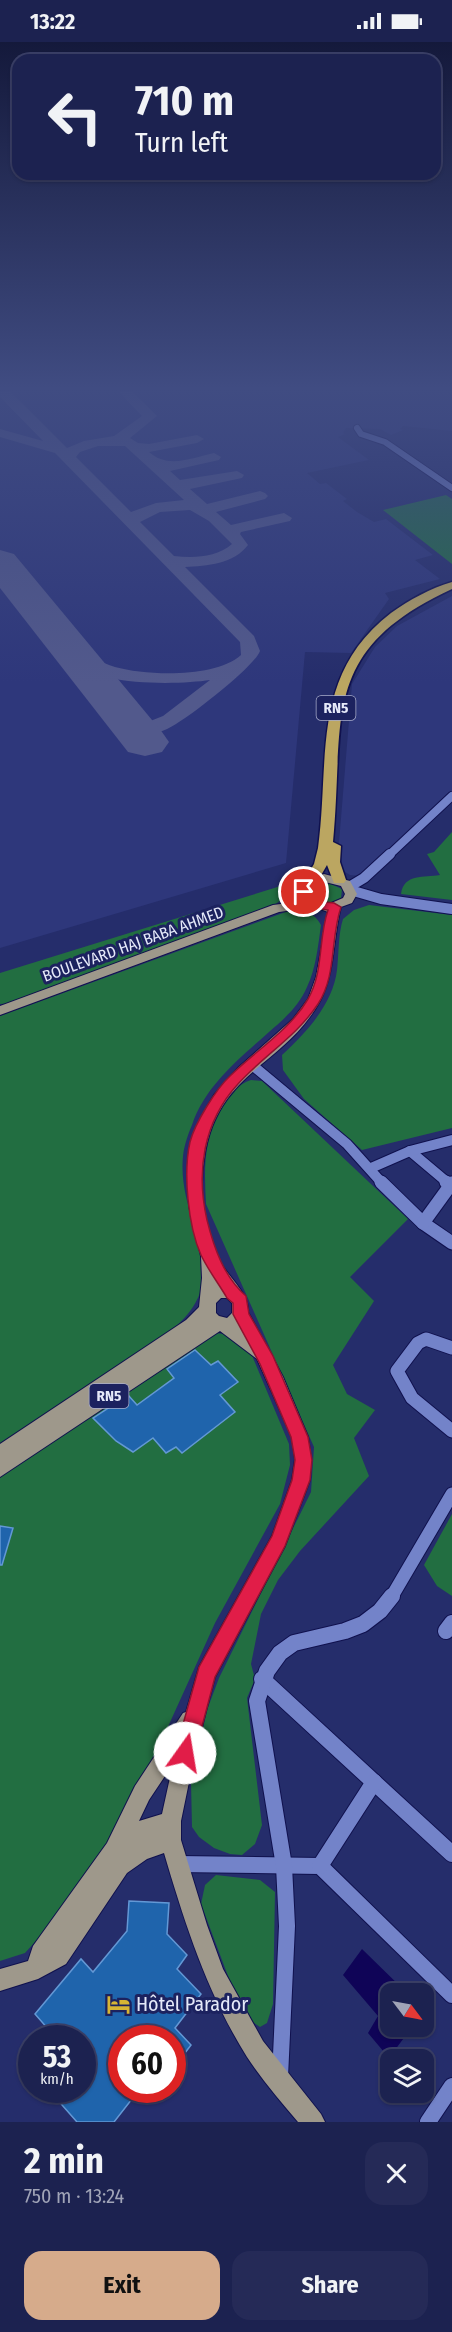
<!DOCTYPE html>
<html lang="en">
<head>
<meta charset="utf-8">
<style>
	:root { --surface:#1c2250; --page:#252a57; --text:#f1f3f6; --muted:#a0a4b7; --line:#3a3f67; --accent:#d6ab8b }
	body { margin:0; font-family:"Fira Sans Condensed",sans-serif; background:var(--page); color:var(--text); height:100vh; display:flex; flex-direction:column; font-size:22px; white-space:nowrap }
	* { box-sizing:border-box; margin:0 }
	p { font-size:20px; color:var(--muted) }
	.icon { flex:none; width:33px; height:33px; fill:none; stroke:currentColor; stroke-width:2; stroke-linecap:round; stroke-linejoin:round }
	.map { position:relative; height:2080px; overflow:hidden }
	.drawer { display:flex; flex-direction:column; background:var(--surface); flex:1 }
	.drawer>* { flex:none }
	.banner { position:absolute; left:12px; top:12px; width:429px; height:126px; border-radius:18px; box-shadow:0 2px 4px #0004,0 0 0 2px var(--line); background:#1c2250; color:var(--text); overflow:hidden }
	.needle { width:39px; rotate:122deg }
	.buttons { position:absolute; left:380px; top:1941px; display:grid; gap:12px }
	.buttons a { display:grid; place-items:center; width:54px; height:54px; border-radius:12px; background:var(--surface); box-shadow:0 2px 4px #0004,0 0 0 2px var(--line); font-size:30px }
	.speed { position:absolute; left:18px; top:1983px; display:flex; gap:12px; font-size:30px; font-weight:700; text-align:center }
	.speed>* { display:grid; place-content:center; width:78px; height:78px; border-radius:50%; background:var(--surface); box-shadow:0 2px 4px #0004,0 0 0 2px var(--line); line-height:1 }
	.speed small { font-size:15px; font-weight:400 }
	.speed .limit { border:9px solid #d22; background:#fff; color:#111 }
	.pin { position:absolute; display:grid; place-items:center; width:51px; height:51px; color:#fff; margin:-26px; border:3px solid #fff; border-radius:50%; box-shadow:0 2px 6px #0007 }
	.me { position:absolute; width:66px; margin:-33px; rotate:13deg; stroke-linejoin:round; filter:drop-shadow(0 0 4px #0008) }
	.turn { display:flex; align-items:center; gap:21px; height:126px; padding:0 24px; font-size:27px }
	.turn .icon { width:78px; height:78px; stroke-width:2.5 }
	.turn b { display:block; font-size:42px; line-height:51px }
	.round { display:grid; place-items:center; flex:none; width:63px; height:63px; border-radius:18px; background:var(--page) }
	.overview { display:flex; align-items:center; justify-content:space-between; height:102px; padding:0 24px }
	h1 { font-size:36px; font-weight:700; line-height:45px }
	.button { display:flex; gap:12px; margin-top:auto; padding:12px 24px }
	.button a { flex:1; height:69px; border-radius:18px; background:var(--accent); color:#111; font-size:24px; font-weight:700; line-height:69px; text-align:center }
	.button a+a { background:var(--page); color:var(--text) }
	.status { display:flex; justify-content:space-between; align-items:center; height:42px; padding:0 30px; background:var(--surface); direction:ltr }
	.status svg { height:16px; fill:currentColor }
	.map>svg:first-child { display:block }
	.built { fill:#2e377b }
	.green { fill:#226e41 }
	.water { fill:#0f0457 }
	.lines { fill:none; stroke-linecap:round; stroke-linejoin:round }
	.taxiway { fill:#52598c; fill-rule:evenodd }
	.runway { fill:#52598c; fill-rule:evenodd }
	.building { fill:#1f64ac; stroke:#6398d5; stroke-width:1.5 }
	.minor-far4-casing { stroke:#10114e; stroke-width:8 }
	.minor-far3-casing { stroke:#10114e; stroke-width:10 }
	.minor-far2-casing { stroke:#10114e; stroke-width:12 }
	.minor-far1-casing { stroke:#10114e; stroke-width:15 }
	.minor-casing { stroke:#10114e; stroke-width:18 }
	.major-casing { stroke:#10114e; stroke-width:2 }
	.highway-casing { stroke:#10114e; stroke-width:3 }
	.minor-far4 { stroke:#7383c9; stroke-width:6 }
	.minor-far3 { stroke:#7383c9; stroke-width:8 }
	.minor-far2 { stroke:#7383c9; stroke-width:10 }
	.minor-far1 { stroke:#7383c9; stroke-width:13 }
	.minor { stroke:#7383c9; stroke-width:16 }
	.major { fill:#9e988b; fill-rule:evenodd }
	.highway { fill:#bba661; fill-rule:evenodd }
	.route { fill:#e11d48; stroke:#92132f; stroke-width:1.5 }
	.labels { text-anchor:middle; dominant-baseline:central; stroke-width:6; stroke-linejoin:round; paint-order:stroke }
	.shield { fill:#1c225f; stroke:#a9adcb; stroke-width:1.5 }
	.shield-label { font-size:15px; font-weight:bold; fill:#e5e9f9 }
	.street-label { font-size:16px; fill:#e5e9f9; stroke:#1c225f }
	.near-poi-label { font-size:20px; fill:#e5e9f9; stroke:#1c225f; text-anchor:start }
</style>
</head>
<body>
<div class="status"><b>13:22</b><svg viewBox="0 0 49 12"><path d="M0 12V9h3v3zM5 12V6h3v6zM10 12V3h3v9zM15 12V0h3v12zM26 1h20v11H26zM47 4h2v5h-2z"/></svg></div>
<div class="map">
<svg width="452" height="2080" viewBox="0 0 452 2080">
	<rect width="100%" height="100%" fill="#252d6b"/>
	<g class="built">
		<path d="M0,349H452V389L403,384L400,387L403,388L391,393L380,387L346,386L343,391L345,392L338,395L369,418L307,431L320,442L326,441L347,457L343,459L357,470L374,480L386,477L433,513L415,518L440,537L385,551L389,557L351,611L305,610L286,821L0,906Z"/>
		<path d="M452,554V752L360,834L350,833L337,825L352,642L375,605L397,584Z"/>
	</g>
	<g class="green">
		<path d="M446,453L452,457V522L383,468Z"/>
		<path d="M452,790V858L401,852C404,831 424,836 440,833L427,812L434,810Z"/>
		<path d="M313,834L269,867L14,961L0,962V931Z"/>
		<path d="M324,842H331L342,847L341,856L329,861L317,857L314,848Z"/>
		<path d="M369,863L452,873V1086L362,1108L304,1057L283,1028L282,1013C306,991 333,962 337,928C339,911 338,893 343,877L354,868Z"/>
		<path d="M291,868C304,868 315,871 321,883C318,904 316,926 307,945C299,964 284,977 269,990C239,1017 205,1044 192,1083C188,1092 184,1104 183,1114C176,1187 244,1232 166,1293L0,1407V974Z"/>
		<path d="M251,1038L262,1039L408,1177L350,1235L374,1259L333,1323L347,1352L375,1368L354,1396L369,1434L300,1509L278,1538L261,1572L251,1622L255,1637L247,1656L262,1783L255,1802L242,1813L230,1812L214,1806L199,1795L192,1785L191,1741L207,1668L219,1636L311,1450L314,1405L206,1162C204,1126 203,1094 224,1063C231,1051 238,1042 251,1038Z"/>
		<path d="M215,1291L224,1292L248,1304L289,1402L290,1423L280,1462L215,1581L142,1742L81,1849L25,1911L0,1919V1433Z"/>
		<path d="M452,1472V1554L437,1544L424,1523Z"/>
		<path d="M216,1833L260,1838L275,1850L273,1962L267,1981L260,1985L248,1977L231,1942L201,1862L205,1843Z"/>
	</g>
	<path class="water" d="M362,1907L407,1951L390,1952V1984L412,1985L389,2016L368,1991L378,1974L343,1933Z"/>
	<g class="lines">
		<path class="taxiway" d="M0,349H10L67,406L84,399L114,394L142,374L118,349H132L157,374L130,396L138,401L149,402L197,393L204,397L197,401L149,410C168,427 191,416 214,411L221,415L219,418L170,429L180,438L237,429L244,433L242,436L190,447L207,462L260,449L265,451L268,454L265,457L216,470L231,483L284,471L292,476L290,479L241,490L240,492L248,503C234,522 207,524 185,525L254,594L260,609C255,624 192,673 176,682C165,689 150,694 137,697L127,691L130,687L163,674L210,638C177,643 88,645 67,614L76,609C89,612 101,621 115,625C148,634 215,636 241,613L240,600L55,411L0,395V387L43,399L0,355ZM98,404H125L184,458L156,461L131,470L76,415L80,410ZM190,468L209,479L232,502C216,516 193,516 174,514L140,480L160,470Z"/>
		<path class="runway" d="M0,508L14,512L162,690L169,700L162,710L145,714L128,710L0,546Z"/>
	</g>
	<g class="building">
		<path d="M195,1308L211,1323L218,1319L238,1340L220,1353L235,1370L182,1411L176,1405L166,1411L153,1396L133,1410L116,1399L93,1376L128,1353L137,1363L174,1336L167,1327Z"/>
		<path d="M0,1484L13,1486L2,1523H0Z"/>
		<path d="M129,1859L169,1861L167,1892L187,1913L177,1927L201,1952L175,1986L191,2003L172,2028V1996H122V2048H139L114,2080H77L55,2055L61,2048H82V1996H56L35,1972L81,1917L93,1930L127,1889Z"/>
	</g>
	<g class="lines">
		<defs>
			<path id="minor-far4" d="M357,386L361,392L385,400L452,446"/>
			<path id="minor-far3" d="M388,814L452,754"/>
			<g id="minor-far2">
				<path d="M349,845L364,836L390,812"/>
				<path d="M350,848L381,857L452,867"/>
				<path d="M251,1022L347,1102L382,1141"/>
				<path d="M410,1109L448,1141"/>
				<path d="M371,1126L410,1109L452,1098"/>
			</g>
			<g id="minor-far1">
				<path d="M381,1140L423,1181L452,1201"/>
				<path d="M446,1140L452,1145"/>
				<path d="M423,1181L452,1141"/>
				<path d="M452,1306L426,1297L418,1301L397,1329L412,1356L452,1389"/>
				<path d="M391,1556L452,1452"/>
			</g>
			<g id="minor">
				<path d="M446,1589L452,1581"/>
				<path d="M262,1637L452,1812"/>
				<path d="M177,1822L320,1824L452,1953"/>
				<path d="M320,1824L374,1740"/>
				<path d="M280,2035L287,1884L284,1824L257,1659L267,1629L280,1611L294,1601L345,1589L363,1582L380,1569L392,1554"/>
				<path d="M428,2080L452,2044"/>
			</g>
			<path id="major" d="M324,832L350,839L357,852L352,861L341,865C333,896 335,931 320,959C285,1024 216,1029 204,1117C199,1148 203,1188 217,1216C226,1232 250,1252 248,1270L283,1335L308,1395L311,1417L310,1438L285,1504L215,1635L195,1711L181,1779V1798L207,1883L223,1927L263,1999L321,2072L325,2080H298C280,2059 262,2038 247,2015C207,1951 185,1882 164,1811L147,1817L127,1831L66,1922L38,1937L0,1949V1927L28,1919L33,1904L107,1801L135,1744L183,1671L186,1670L199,1625L272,1494L292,1438L295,1417L292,1395L257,1317L220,1289L0,1435V1402L186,1278L199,1265L202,1236L201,1214L189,1164V1119L193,1097L201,1076L214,1053L239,1025L293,977L308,957L316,935L328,870L315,865L279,870L0,973V964L273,863L303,859L298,850L302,840ZM325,840L341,844L345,852L343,856L329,862L313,856L310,850L311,845ZM221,1256H227L232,1261V1271L227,1276L219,1274L216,1271V1261ZM173,1722L162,1772L139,1779L149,1758Z"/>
			<path id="highway" d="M452,540V547C318,609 345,676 333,800L341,804L340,820L346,838L344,841H334L327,823L316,842H306L304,839L314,822L318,806C330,718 310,633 391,571C409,558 431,546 452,540Z"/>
		</defs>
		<use href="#minor-far4" class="minor-far4-casing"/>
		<use href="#minor-far3" class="minor-far3-casing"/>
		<use href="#minor-far2" class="minor-far2-casing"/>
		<use href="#minor-far1" class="minor-far1-casing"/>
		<use href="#minor" class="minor-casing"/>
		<use href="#major" class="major-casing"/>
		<use href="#highway" class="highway-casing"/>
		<use href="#minor-far4" class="minor-far4"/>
		<use href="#minor-far3" class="minor-far3"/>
		<use href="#minor-far2" class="minor-far2"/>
		<use href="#minor-far1" class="minor-far1"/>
		<use href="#minor" class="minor"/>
		<use href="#major" class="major"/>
		<use href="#highway" class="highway"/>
	</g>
	<linearGradient id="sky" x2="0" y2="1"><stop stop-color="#14193b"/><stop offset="0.54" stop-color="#404c82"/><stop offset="1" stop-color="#404c82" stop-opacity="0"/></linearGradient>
	<rect width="452" height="641" fill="url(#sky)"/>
	<path class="route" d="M304,847L317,859L334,861L341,865C330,897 337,933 318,962C297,994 263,1014 238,1042C203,1080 196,1130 207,1178C214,1206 224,1235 246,1254L249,1272L273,1314L308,1395L312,1418L310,1438L285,1504L215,1635L195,1711L192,1718L185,1721L178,1718L175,1711L199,1625L272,1494L292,1438L295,1418L291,1395L260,1322L233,1272V1261L227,1256C219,1242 208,1228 201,1213C188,1184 183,1131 190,1100C195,1081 216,1047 230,1034C255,1009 290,988 308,957C324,929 318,897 328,868L309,865L298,850Z"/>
	<defs>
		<symbol id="hotel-bare" viewBox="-9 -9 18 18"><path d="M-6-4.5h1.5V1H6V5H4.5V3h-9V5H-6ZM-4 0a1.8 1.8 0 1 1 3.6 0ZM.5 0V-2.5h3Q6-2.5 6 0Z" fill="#d7b434" stroke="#1c225f" stroke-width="2.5" paint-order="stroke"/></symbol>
	</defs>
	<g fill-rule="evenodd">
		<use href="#hotel-bare" x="102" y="1946" width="33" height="33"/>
	</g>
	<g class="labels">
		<g class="shield">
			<rect x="316.5" y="654" width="39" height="24" rx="4.5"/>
			<rect x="89.5" y="1342" width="39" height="24" rx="4.5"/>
		</g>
		<g class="shield-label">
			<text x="336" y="666">RN5</text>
			<text x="109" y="1354">RN5</text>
		</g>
		<g class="street-label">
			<text transform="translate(133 902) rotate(-20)">BOULEVARD HAJ BABA AHMED</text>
		</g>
		<g class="near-poi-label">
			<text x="136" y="1962">Hôtel Parador</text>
		</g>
	</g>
</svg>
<div class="buttons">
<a><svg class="needle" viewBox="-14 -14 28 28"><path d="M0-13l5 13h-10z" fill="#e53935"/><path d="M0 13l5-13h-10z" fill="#a0a4b7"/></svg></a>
<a><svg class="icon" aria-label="layers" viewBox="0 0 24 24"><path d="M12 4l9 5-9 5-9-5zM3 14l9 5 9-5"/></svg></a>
</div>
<div class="speed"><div>53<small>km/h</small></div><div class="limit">60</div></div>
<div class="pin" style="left:304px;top:850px;background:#d93025"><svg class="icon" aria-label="arrive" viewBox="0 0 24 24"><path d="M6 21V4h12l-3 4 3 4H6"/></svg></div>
<svg class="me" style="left:185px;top:1711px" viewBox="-20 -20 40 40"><circle r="19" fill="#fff"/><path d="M0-13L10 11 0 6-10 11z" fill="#e11d48"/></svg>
<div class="banner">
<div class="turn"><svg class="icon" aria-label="left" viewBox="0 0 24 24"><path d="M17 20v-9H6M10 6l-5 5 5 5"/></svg><div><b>710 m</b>Turn left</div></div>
</div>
</div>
<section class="drawer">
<div class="overview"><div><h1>2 min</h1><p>750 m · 13:24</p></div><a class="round"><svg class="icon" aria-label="close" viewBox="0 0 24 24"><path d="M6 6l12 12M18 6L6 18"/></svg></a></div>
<div class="button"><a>Exit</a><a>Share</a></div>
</section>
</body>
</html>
